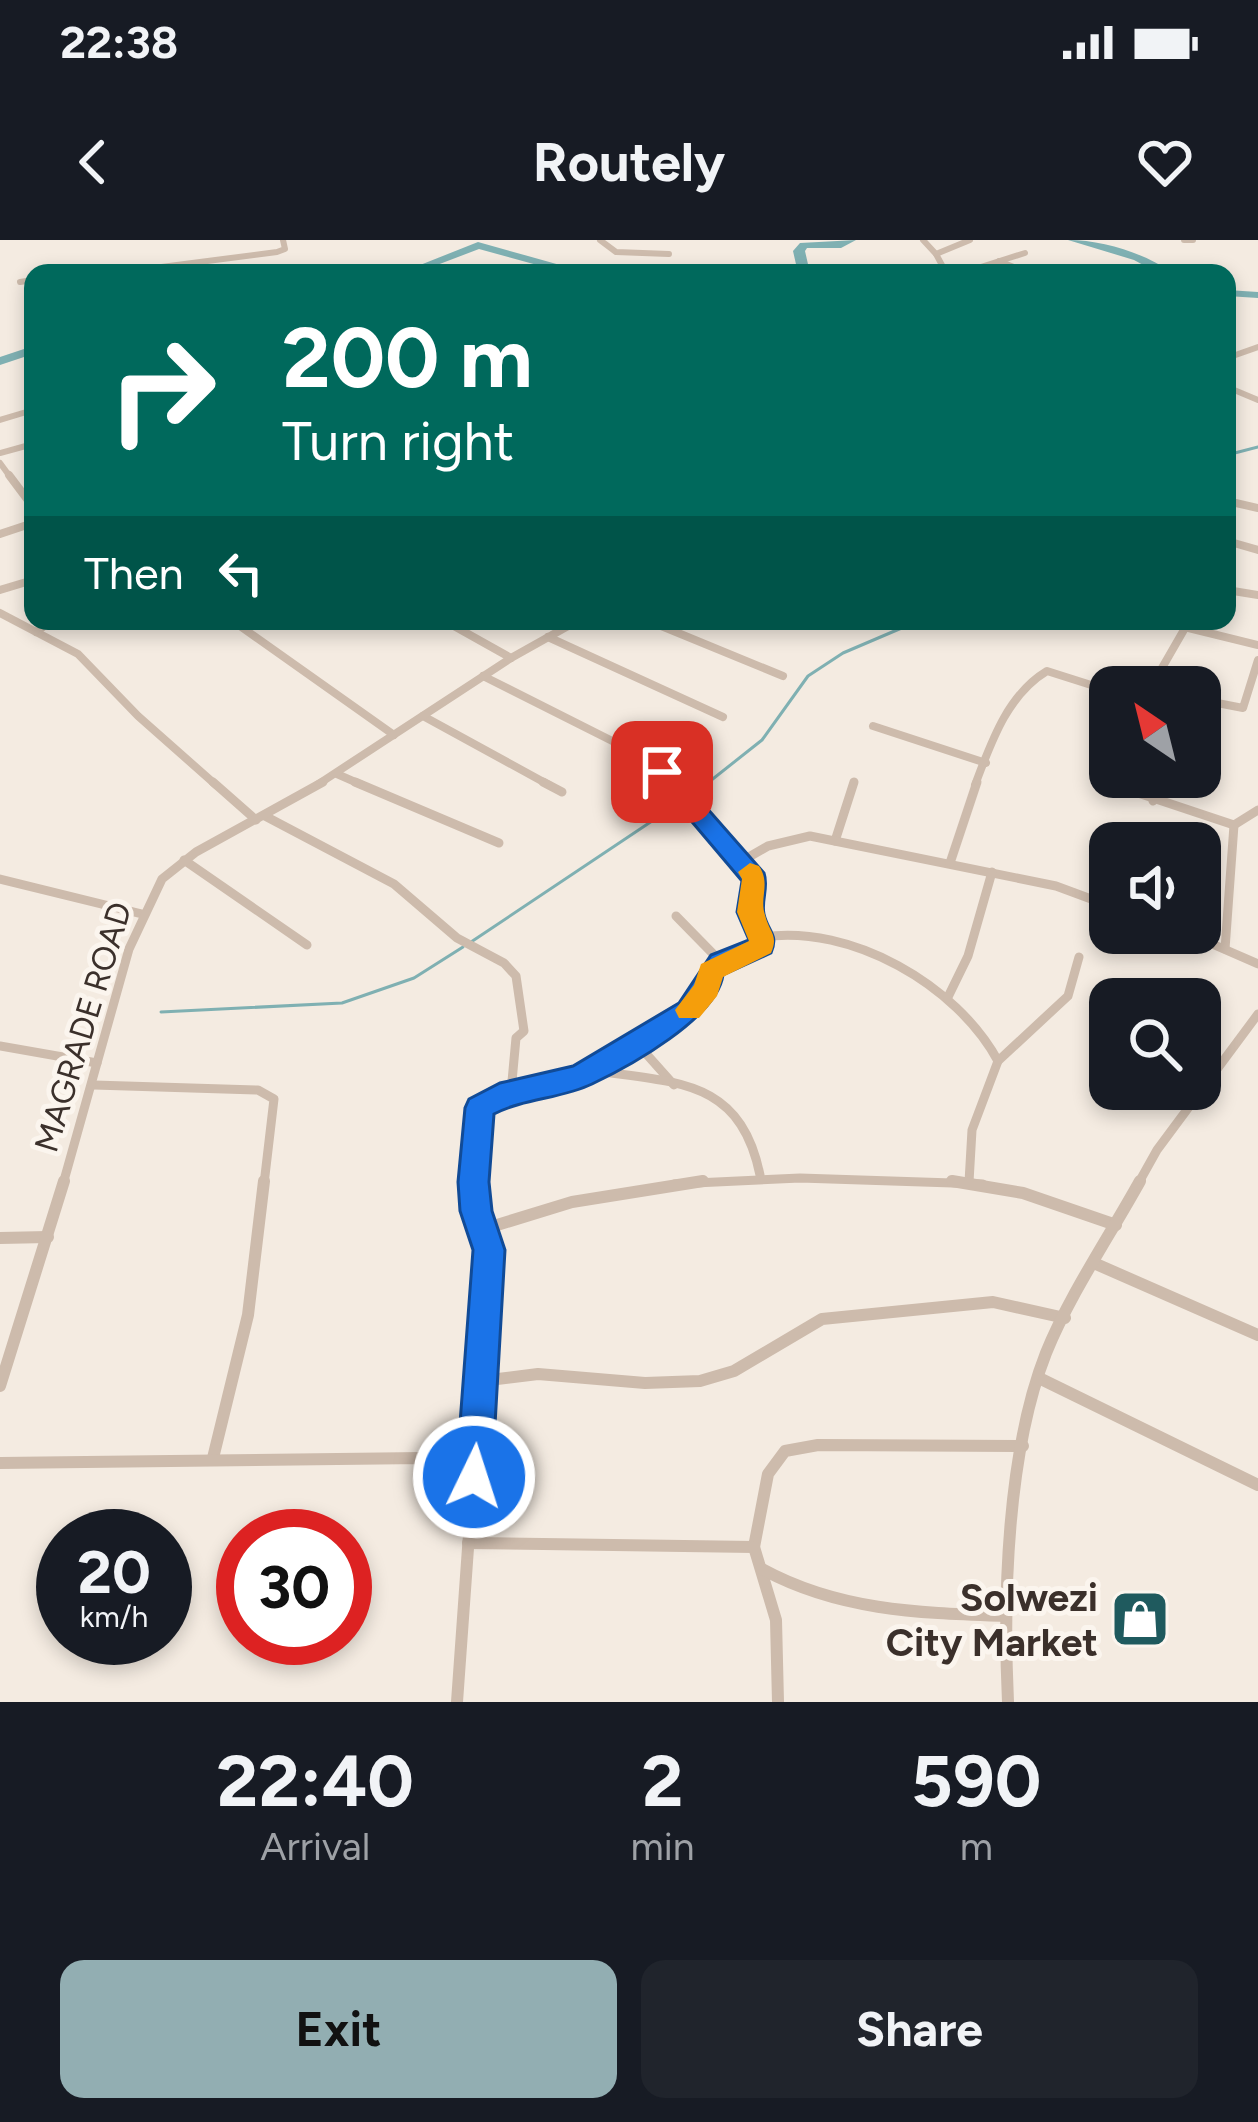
<!DOCTYPE html>
<html lang="en">
<head>
<meta charset="utf-8">
<style>
	:root { --surface:#171b24; --page:#20242c; --text:#f1f3f6; --muted:#9ea1a6; --accent:#92aeb2 }
	body { margin:0; font-family:Figtree,sans-serif; background:var(--page); color:var(--text); height:100vh; display:flex; flex-direction:column; font-size:45px; white-space:nowrap }
	* { box-sizing:border-box; margin:0 }
	p { font-size:39px; color:var(--muted) }
	.icon { flex:none; width:66px; height:66px; fill:none; stroke:currentColor; stroke-width:2; stroke-linecap:round; stroke-linejoin:round }
	.map { position:relative; height:1462px; overflow:hidden }
	.drawer { display:flex; flex-direction:column; background:var(--surface); flex:1 }
	.drawer>* { flex:none }
	.top-card { position:absolute; left:24px; top:24px; width:1212px; height:366px; border-radius:24px; box-shadow:0 6px 18px #0003; background:#00695c; color:#fff; overflow:hidden }
	.needle { width:78px; rotate:325deg }
	.tools { position:absolute; left:1089px; top:426px; display:grid; gap:24px }
	.tools a { display:grid; place-items:center; width:132px; height:132px; border-radius:24px; background:var(--surface); box-shadow:0 6px 18px #0003; font-size:60px }
	.speed { position:absolute; left:36px; top:1269px; display:flex; gap:24px; font-size:60px; font-weight:700; text-align:center }
	.speed>* { display:grid; place-content:center; width:156px; height:156px; border-radius:50%; background:var(--surface); box-shadow:0 6px 18px #0003; line-height:1 }
	.speed small { font-size:30px; font-weight:400 }
	.speed .limit { border:18px solid #d22; background:#fff; color:#111 }
	.pin { position:absolute; display:grid; place-items:center; width:102px; height:102px; color:#fff; margin:-51px; border-radius:24px; box-shadow:0 6px 18px #0006 }
	.me { position:absolute; width:132px; margin:-66px; rotate:4deg; stroke-linejoin:round; filter:drop-shadow(0 0 9px #0008) }
	.turn { display:flex; align-items:center; gap:42px; height:252px; padding:0 60px; font-size:54px }
	.turn .icon { width:156px; height:156px; stroke-width:2.5 }
	.turn b { display:block; font-size:84px; line-height:102px }
	.then { display:flex; align-items:center; height:114px; padding:0 60px; background:#0003; gap:24px; font-size:45px }
	.eta { display:flex; justify-content:space-evenly; align-items:center; height:204px; text-align:center }
	.eta b { font-size:72px; font-weight:700; line-height:84px }
	.primary-button { display:flex; gap:24px; margin-top:auto; padding:24px 60px }
	.primary-button a { flex:1; height:138px; border-radius:24px; background:var(--accent); color:#111; font-size:48px; font-weight:700; line-height:138px; text-align:center }
	.primary-button a+a { background:var(--page); color:var(--text) }
	.status { display:flex; justify-content:space-between; align-items:center; height:84px; padding:0 60px; background:var(--surface); direction:ltr }
	.status svg { height:33px; fill:currentColor }
	header { display:flex; justify-content:space-between; align-items:center; height:156px; padding:0 60px; background:var(--surface); font-size:54px; font-weight:700 }
	.map>svg:first-child { display:block }
	.lines { fill:none; stroke-linecap:round; stroke-linejoin:round }
	.stream { stroke:#7fb0b2; stroke-width:3 }
	.river { fill:#7fb0b2; fill-rule:evenodd }
	.minor-far3 { stroke:#cdbbac; stroke-width:6 }
	.minor-far2 { stroke:#cdbbac; stroke-width:8 }
	.minor-far1 { stroke:#cdbbac; stroke-width:9 }
	.minor { stroke:#cdbbac; stroke-width:12 }
	.route { fill:#1a73e8; stroke:#114b97; stroke-width:3 }
	.slow { fill:#f59e0b }
	.labels { text-anchor:middle; dominant-baseline:central; stroke-width:10; stroke-linejoin:round; paint-order:stroke }
	.street-label { font-size:33px; fill:#3b302b; stroke:#fbf5ee }
	.near-poi-label { font-size:39px; font-weight:bold; fill:#3b302b; stroke:#fbf5ee; text-anchor:end }
</style>
</head>
<body>
<div class="status"><b>22:38</b><svg viewBox="0 0 49 12"><path d="M0 12V9h3v3zM5 12V6h3v6zM10 12V3h3v9zM15 12V0h3v12zM26 1h20v11H26zM47 4h2v5h-2z"/></svg></div>
<header><svg class="icon" aria-label="back" viewBox="0 0 24 24"><path d="M15 5l-7 7 7 7"/></svg>Routely<svg class="icon" aria-label="heart" viewBox="0 0 24 24"><path d="M12 20l-8-8c-3-5 5-10 8-4 3-6 11-1 8 4z"/></svg></header>
<div class="map">
<svg width="1258" height="1462" viewBox="0 0 1258 1462">
	<rect width="100%" height="100%" fill="#f4ebe1"/>
	<g class="lines">
		<g class="stream">
			<path d="M1227,215L1258,207"/>
			<path d="M690,557L762,500L808,436L843,413L918,381"/>
			<path d="M471,702L682,561"/>
			<path d="M161,772L342,763L414,738L463,707"/>
		</g>
		<g class="river">
			<path d="M856,0L841,8H807L805,11L810,33H798L793,11L800,3Z"/>
			<path d="M1068,0C1103,0 1144,13 1173,33H1158L1134,20Z"/>
			<path d="M478,2L560,25L620,30L626,33L559,31L479,9L416,33H400Z"/>
			<path d="M1227,50L1258,52V58L1227,56Z"/>
			<path d="M33,106V114L0,125V117Z"/>
		</g>
		<g class="minor-far3">
			<path d="M600,0L616,12L669,14"/>
			<path d="M923,0L936,14"/>
			<path d="M1184,0H1193"/>
			<path d="M999,21L1028,33"/>
			<path d="M115,33L277,12L285,9L283,0"/>
			<path d="M925,33L943,27"/>
			<path d="M956,33L943,27L936,14L970,0"/>
			<path d="M962,33L1025,13"/>
			<path d="M20,42L33,40"/>
			<path d="M1227,118L1258,107"/>
			<path d="M1227,147L1258,160"/>
			<path d="M0,180L33,170"/>
			<path d="M0,213L33,204"/>
			<path d="M0,223L11,238"/>
		</g>
		<g class="minor-far2">
			<path d="M9,235L33,267"/>
			<path d="M1227,261L1258,268"/>
			<path d="M0,294L33,283"/>
			<path d="M1227,301L1258,310"/>
			<path d="M0,350L33,340"/>
			<path d="M1227,350L1258,355"/>
			<path d="M0,373L78,414L138,476L216,545"/>
			<path d="M233,381L394,495"/>
			<path d="M445,381L511,418"/>
			<path d="M649,381L783,436"/>
			<path d="M1160,381L1258,405"/>
			<path d="M36,392L51,381"/>
			<path d="M548,397L723,477"/>
			<path d="M483,436L648,519L674,545"/>
			<path d="M1151,447L1185,388"/>
			<path d="M1200,470L1207,461L1243,468L1258,420"/>
			<path d="M423,476L549,545"/>
			<path d="M873,486L986,523"/>
			<path d="M337,534L362,545"/>
			<path d="M317,545L511,418L577,381"/>
			<path d="M975,545C991,503 1007,455 1047,431L1110,451"/>
			<path d="M1109,545L1103,539L1110,526"/>
			<path d="M1162,545L1166,537"/>
		</g>
		<g class="minor-far1">
			<path d="M213,542L256,580"/>
			<path d="M355,542L499,603"/>
			<path d="M543,542L562,552"/>
			<path d="M671,542L755,639L750,672L763,697"/>
			<path d="M1105,542L1234,585L1258,570"/>
			<path d="M1153,561L1163,542"/>
			<path d="M265,576L394,644L457,698L504,723L516,736L524,791L516,798L511,852"/>
			<path d="M835,601L854,542"/>
			<path d="M184,620L307,705"/>
			<path d="M742,621L768,606L810,596L1056,646L1110,666"/>
			<path d="M950,623L977,542"/>
			<path d="M0,639L142,674"/>
			<path d="M676,676L724,725L753,713L763,697C851,684 957,745 998,821L972,890L969,942"/>
			<path d="M1187,693L1258,724"/>
			<path d="M1225,709L1234,585"/>
			<path d="M948,757L968,716L992,632"/>
			<path d="M645,798L641,808L674,845"/>
			<path d="M0,806L97,823"/>
			<path d="M998,821L1068,756L1079,717"/>
			<path d="M591,830C674,843 740,837 760,935"/>
			<path d="M94,845L258,850L274,859L264,944"/>
			<path d="M63,944L129,709L162,639L196,612L323,542"/>
			<path d="M473,944L480,868L502,855L578,837L652,797L696,763L720,722"/>
			<path d="M674,944L800,938L983,944"/>
			<path d="M1138,944L1157,910L1258,774"/>
		</g>
		<g class="minor">
			<path d="M473,941L484,989"/>
			<path d="M952,941L1023,953L1116,985"/>
			<path d="M0,998L48,997"/>
			<path d="M1096,1024L1258,1095"/>
			<path d="M1039,1138L1258,1245"/>
			<path d="M481,1141L538,1134L645,1143L700,1141L734,1131L822,1079L993,1062L1065,1078"/>
			<path d="M0,1146L64,941"/>
			<path d="M432,1217L476,1198"/>
			<path d="M213,1218L248,1075L264,941"/>
			<path d="M0,1223L421,1218L438,1220L474,1237"/>
			<path d="M468,1303L754,1307L768,1234L785,1211L818,1205L1023,1206"/>
			<path d="M754,1307L776,1380L778,1462"/>
			<path d="M762,1329C839,1371 920,1373 1005,1376"/>
			<path d="M457,1462L488,1028L484,989L572,962L703,941"/>
			<path d="M1008,1462C1003,1357 1007,1212 1046,1113C1070,1054 1109,997 1140,941"/>
		</g>
	</g>
	<path class="route" d="M662,524L670,526L764,633C769,647 761,660 764,674C768,692 779,694 771,713L723,735C717,778 630,826 592,844C561,859 525,858 494,874L489,942L492,971L505,1010L492,1237L487,1249L474,1255L461,1249L456,1237L473,1010L460,971L458,942L465,868L469,859L500,843L573,826L679,763L711,715L749,700L737,672L742,641L654,537V526Z"/>
	<path class="slow" d="M750,623L759,626C771,644 759,657 765,675C769,692 779,695 771,713L723,737L717,756L699,778H679L675,770L694,745L701,724L749,701L737,672L742,639L738,632Z"/>
	<defs>
		<symbol id="shop-square" viewBox="-11 -11 22 22"><rect x="-9" y="-9" width="18" height="18" rx="4" fill="#1f5a5e" stroke="#fbf5ee"/><path d="M-5-2.5h2.3a2.7 3.5 0 0 1 5.4 0H5L5.5 6h-11ZM-1.5-2.5h3a1.5 2.3 0 0 0-3 0Z" fill="#fff"/></symbol>
	</defs>
	<g fill-rule="evenodd">
		<use href="#shop-square" x="1107" y="1346" width="66" height="66"/>
	</g>
	<g class="labels">
		<g class="street-label">
			<text transform="translate(83 787) rotate(-73)">MAGRADE ROAD</text>
		</g>
		<g class="near-poi-label">
			<text x="1098" y="1357">Solwezi<tspan x="1098" dy="45">City Market</tspan></text>
		</g>
	</g>
</svg>
<div class="tools">
<a><svg class="needle" viewBox="-14 -14 28 28"><path d="M0-13l5 13h-10z" fill="#e53935"/><path d="M0 13l5-13h-10z" fill="#9ea1a6"/></svg></a>
<a><svg class="icon" aria-label="sound" viewBox="0 0 24 24"><path d="M4 9h4l5-4v14l-5-4H4zM17 9q2 3 0 6"/></svg></a>
<a><svg class="icon" aria-label="search" viewBox="0 0 24 24"><circle cx="10" cy="10" r="6"/><path d="M15 15l6 6"/></svg></a>
</div>
<div class="speed"><div>20<small>km/h</small></div><div class="limit">30</div></div>
<div class="pin" style="left:662px;top:532px;background:#d93025"><svg class="icon" aria-label="arrive" viewBox="0 0 24 24"><path d="M6 21V4h12l-3 4 3 4H6"/></svg></div>
<svg class="me" style="left:474px;top:1237px" viewBox="-20 -20 40 40"><circle r="17" fill="#1a73e8" stroke="#fff" stroke-width="3"/><path d="M0-11L8 9 0 5-8 9z" fill="#fff"/></svg>
<div class="top-card">
<div class="turn"><svg class="icon" aria-label="right" viewBox="0 0 24 24"><path d="M7 20v-9h11M14 6l5 5-5 5"/></svg><div><b>200 m</b>Turn right</div></div>
<div class="then">Then<svg class="icon" aria-label="left" viewBox="0 0 24 24"><path d="M17 20v-9H6M10 6l-5 5 5 5"/></svg></div>
</div>
</div>
<section class="drawer">
<div class="eta">
<div><b>22:40</b><p>Arrival</p></div>
<div><b>2</b><p>min</p></div>
<div><b>590</b><p>m</p></div>
</div>
<div class="primary-button"><a>Exit</a><a>Share</a></div>
</section>
</body>
</html>
